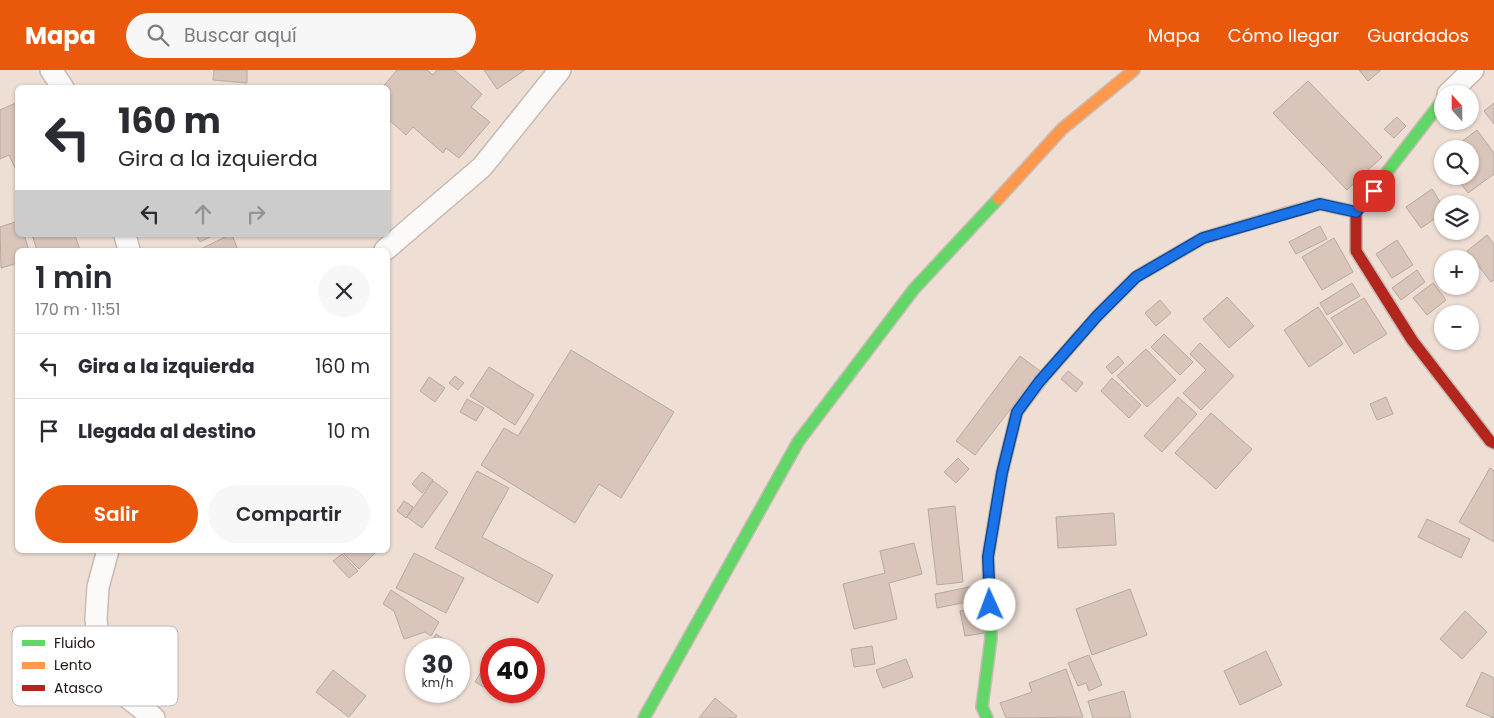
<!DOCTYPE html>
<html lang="es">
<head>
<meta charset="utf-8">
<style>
	:root { --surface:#fff; --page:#f7f7f7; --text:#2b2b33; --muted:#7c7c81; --line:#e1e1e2; --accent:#ea580c }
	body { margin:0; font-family:Poppins,sans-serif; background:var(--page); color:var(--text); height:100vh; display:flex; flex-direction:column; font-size:19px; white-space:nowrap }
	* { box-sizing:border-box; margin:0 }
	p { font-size:16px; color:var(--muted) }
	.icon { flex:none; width:28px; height:28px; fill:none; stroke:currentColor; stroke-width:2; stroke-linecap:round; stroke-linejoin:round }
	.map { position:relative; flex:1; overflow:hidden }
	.side { position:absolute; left:15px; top:178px; width:375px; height:305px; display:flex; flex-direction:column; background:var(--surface); border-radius:8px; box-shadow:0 1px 4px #0004 }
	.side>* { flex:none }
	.hud { position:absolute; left:15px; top:15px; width:375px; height:152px; border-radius:8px; box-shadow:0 1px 4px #0004; background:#fff; color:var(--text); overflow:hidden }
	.needle { width:32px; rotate:339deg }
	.tools { position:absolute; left:1434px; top:15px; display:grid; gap:10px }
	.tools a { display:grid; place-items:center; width:45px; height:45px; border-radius:50%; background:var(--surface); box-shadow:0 1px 4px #0004; font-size:25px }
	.speed { position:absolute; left:405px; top:568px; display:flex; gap:10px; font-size:25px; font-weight:700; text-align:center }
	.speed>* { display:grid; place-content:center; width:65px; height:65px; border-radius:50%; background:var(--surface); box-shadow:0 1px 4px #0004; line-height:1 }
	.speed small { font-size:12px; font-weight:400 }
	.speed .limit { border:8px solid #d22; background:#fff; color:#111 }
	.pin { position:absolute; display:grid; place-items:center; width:42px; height:42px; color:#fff; margin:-21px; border-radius:10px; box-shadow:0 2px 8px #0006 }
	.me { position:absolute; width:55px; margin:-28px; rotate:358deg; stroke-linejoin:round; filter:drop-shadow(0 0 4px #0008) }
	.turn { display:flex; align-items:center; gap:18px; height:105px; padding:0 20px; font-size:22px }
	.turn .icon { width:65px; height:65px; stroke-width:2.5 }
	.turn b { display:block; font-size:35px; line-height:42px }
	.lanes { display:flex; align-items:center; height:48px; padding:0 20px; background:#0003; justify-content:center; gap:25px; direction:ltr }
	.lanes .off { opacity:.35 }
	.round { display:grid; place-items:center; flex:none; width:52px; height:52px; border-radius:26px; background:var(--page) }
	.summary { display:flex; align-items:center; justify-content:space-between; height:85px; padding:0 20px }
	h1 { font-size:30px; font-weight:600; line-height:38px }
	.cta { display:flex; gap:10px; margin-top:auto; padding:10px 20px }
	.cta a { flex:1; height:58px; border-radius:30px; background:var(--accent); color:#fff; font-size:20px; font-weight:600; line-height:58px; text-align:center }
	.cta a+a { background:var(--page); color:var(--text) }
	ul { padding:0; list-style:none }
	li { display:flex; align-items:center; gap:15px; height:65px; padding:0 20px; border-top:1px solid var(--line) }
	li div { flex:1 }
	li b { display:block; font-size:19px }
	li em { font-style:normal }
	header { display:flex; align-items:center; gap:30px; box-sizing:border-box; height:70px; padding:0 25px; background:var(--accent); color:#fff }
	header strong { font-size:24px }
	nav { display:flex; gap:28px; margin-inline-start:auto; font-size:18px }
	.search { width:350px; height:45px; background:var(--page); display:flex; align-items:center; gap:12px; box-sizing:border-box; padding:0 18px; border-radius:28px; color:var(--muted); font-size:19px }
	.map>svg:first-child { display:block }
	.building { fill:#d9c5b9; stroke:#b6aaa2 }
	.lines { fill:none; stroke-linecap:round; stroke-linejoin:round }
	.street-casing { stroke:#c8bbb4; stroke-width:24 }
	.fast-casing { stroke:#c8bbb4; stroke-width:14 }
	.slow-casing { stroke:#c8bbb4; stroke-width:14 }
	.jam-casing { stroke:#c8bbb4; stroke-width:14 }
	.street { stroke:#fcfaf9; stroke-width:21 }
	.fast { stroke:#63d668; stroke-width:11 }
	.slow { stroke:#ff974d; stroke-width:11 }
	.jam { stroke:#b3261e; stroke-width:11 }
	.route-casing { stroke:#114b97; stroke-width:12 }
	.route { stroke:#1a73e8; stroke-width:9 }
	.key { fill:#fff; stroke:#bcb9b8; stroke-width:1 }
	.key-label { font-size:14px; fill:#211611 }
</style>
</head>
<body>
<header>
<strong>Mapa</strong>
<div class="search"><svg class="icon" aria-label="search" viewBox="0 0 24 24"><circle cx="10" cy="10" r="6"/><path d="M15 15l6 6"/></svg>Buscar aquí</div>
<nav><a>Mapa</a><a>Cómo llegar</a><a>Guardados</a></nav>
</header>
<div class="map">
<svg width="1494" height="648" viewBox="0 0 1494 648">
	<rect width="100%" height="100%" fill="#eeded4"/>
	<g class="building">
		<path d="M214,0H247V13L213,10Z"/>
		<path d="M397,0H427L433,5L437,0H454L482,24L471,37L490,52L459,88L446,78L443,83L413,57L406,65L388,49V18H382Z"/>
		<path d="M484,0H525L497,19Z"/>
		<path d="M1359,0H1381L1368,11Z"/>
		<path d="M1308,11L1382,87L1347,120L1273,43Z"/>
		<path d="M18,32V100H16L9,85L0,89V40Z"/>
		<path d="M1494,33V54L1484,41Z"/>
		<path d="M1397,47L1406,56L1394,68L1384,59Z"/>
		<path d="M1477,60L1494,83V104L1468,123L1455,106H1470V79H1452Z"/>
		<path d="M1432,119L1442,135V144L1421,158L1406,137Z"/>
		<path d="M18,151V165H24L29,180H18V193L1,198L0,157Z"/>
		<path d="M1320,156L1327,169L1296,184L1289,172Z"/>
		<path d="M32,165H75L80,180H37Z"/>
		<path d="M196,165H214L200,172Z"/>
		<path d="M229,165H232L238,180H199Z"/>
		<path d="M1487,165L1494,174V210L1491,212L1467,181Z"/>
		<path d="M1334,168L1353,202L1322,220L1302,187Z"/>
		<path d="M1397,170L1413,195L1392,208L1376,184Z"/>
		<path d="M1417,200L1425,212L1401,230L1392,218Z"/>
		<path d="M1352,213L1360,226L1327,245L1320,233Z"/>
		<path d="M1433,213L1446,230L1427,245L1413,228Z"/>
		<path d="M1227,227L1254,256L1229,278L1203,249Z"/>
		<path d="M1364,228L1387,264L1354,284L1331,248Z"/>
		<path d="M1160,230L1171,243L1156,256L1145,243Z"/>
		<path d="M1318,237L1343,274L1309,297L1284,260Z"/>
		<path d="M1164,264L1193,292L1180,305L1151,277Z"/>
		<path d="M1200,273L1234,306L1201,340L1183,323L1206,300L1190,284Z"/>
		<path d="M1146,279L1176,310L1147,337L1117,306Z"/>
		<path d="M571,280L674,342L621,428L599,414L575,453L481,395L504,358L518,366Z"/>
		<path d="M1020,286L1040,301L975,385L956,371Z"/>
		<path d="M1118,286L1124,293L1112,304L1106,297Z"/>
		<path d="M489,297L534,325L515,355L470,326Z"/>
		<path d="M1068,301L1083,313L1076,322L1061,309Z"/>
		<path d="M455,306L464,313L458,320L449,313Z"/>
		<path d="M429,307L445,318L435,332L420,321Z"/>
		<path d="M1112,308L1141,335L1129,348L1101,321Z"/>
		<path d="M1178,327L1197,344L1162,382L1144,366Z"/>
		<path d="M1386,327L1393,344L1377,350L1370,334Z"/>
		<path d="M467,329L484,338L476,351L460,342Z"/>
		<path d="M1211,343L1252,379L1216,419L1175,383Z"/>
		<path d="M958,388L969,399L956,413L944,402Z"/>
		<path d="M1490,398L1494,401V472L1459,452Z"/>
		<path d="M477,401L509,418L482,467L553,505L538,533L435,478Z"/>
		<path d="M422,402L433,410L422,423L412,414Z"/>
		<path d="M433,411L448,422L422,458L407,447Z"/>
		<path d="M404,431L413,437L406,448L397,441Z"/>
		<path d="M955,436L963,512L937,515L928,439Z"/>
		<path d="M1114,443L1116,475L1058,478L1056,447Z"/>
		<path d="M1427,449L1470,469L1461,488L1418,467Z"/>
		<path d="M914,473L922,504L889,513L897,549L854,559L843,514L885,503L880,481Z"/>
		<path d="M340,480H377V481L359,499Z"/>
		<path d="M414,483L464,508L446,543L396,518Z"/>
		<path d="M342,484L358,501L349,508L333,491Z"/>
		<path d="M974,516L977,530L937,538L935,524Z"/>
		<path d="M1130,519L1147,565L1092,585L1076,539Z"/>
		<path d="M391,520L439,552L431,566L425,562L404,569L394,541L383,534Z"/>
		<path d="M979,538L984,563L965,566L960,541Z"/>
		<path d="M1465,541L1487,562L1462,589L1440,569Z"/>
		<path d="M436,564L447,571L442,579L428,577Z"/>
		<path d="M872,576L875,594L854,597L851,579Z"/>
		<path d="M1266,581L1282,615L1240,635L1224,601Z"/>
		<path d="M1089,585L1102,615L1089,621L1086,613L1078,616L1068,593Z"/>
		<path d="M906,589L913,607L883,618L876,600Z"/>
		<path d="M488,590L491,592V621L475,612Z"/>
		<path d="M1066,599L1083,647L1006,648L1000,633L1032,622L1029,613Z"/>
		<path d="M333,600L366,626L349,647L316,622Z"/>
		<path d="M1482,602L1494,608V648L1466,636Z"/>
		<path d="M1124,621L1131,648H1093L1088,631Z"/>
		<path d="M715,628L737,646L735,648H699Z"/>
	</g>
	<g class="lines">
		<defs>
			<g id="street">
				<path d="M51,0L63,18"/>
				<path d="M1448,24L1473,0"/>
				<path d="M125,165L129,180"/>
				<path d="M385,180L482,97L560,0"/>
				<path d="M108,480L98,517L96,549L100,586L122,623L154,648"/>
			</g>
			<g id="fast">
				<path d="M1287,143L1320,134L1356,142L1442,31"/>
				<path d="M644,648L798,372L914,219L998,129"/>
				<path d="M987,648L982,637L991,568L988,487L1002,403L1017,342L1041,310"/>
			</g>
			<g id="slow">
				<path d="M998,129L1062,59L1134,0"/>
				<path d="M1041,310L1097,246L1136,207L1203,168L1287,143"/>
			</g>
			<path id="jam" d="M1356,142V181L1412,270L1490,371L1494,373"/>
		</defs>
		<use href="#street" class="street-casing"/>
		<use href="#fast" class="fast-casing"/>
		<use href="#slow" class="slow-casing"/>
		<use href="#jam" class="jam-casing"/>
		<use href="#street" class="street"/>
		<use href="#fast" class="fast"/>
		<use href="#slow" class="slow"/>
		<use href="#jam" class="jam"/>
	</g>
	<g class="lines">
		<defs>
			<path id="route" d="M990,535L988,487L1002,403L1017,342L1039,312L1097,246L1136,207L1203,168L1320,134L1356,142L1374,121"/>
		</defs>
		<use href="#route" class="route-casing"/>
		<use href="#route" class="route"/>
	</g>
	<rect x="12" y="556" width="166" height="80" rx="8" class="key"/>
	<rect x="22" y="570" width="23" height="6" fill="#63d668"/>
	<rect x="22" y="592" width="23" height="7" fill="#ff974d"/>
	<rect x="22" y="615" width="23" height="6" fill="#b3261e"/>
	<g class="key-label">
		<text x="54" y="578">Fluido</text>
		<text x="54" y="600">Lento</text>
		<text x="54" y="623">Atasco</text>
	</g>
</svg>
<div class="tools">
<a><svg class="needle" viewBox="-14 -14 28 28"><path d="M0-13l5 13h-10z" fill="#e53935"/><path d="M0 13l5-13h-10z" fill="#7c7c81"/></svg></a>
<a><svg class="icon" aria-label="search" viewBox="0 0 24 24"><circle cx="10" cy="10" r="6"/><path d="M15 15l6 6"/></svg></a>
<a><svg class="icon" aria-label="layers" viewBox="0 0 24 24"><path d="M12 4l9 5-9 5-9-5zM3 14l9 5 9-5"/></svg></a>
<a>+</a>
<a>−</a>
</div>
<div class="speed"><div>30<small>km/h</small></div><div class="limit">40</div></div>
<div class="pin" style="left:1374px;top:121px;background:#d93025"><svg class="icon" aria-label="arrive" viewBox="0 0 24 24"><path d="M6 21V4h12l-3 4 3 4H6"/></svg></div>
<svg class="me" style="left:990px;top:535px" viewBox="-20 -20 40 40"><circle r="19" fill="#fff"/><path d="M0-13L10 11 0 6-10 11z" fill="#1a73e8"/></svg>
<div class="hud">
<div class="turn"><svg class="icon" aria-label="left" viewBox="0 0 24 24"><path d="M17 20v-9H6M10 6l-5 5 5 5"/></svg><div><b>160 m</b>Gira a la izquierda</div></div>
<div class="lanes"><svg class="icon" aria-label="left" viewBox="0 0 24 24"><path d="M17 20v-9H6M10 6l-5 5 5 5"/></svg><svg class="icon off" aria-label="ahead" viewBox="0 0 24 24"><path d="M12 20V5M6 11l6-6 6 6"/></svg><svg class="icon off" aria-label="right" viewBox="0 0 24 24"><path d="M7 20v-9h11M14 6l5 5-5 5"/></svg></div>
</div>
<section class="side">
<div class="summary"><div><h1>1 min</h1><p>170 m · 11:51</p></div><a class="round"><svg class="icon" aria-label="close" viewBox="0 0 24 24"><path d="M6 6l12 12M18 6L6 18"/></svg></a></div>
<ul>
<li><svg class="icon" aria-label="left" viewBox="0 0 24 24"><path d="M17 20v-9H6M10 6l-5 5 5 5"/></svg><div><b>Gira a la izquierda</b></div><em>160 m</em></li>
<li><svg class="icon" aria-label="arrive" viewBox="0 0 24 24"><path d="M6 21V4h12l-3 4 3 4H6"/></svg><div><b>Llegada al destino</b></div><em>10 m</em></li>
</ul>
<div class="cta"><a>Salir</a><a>Compartir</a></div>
</section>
</div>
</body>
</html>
